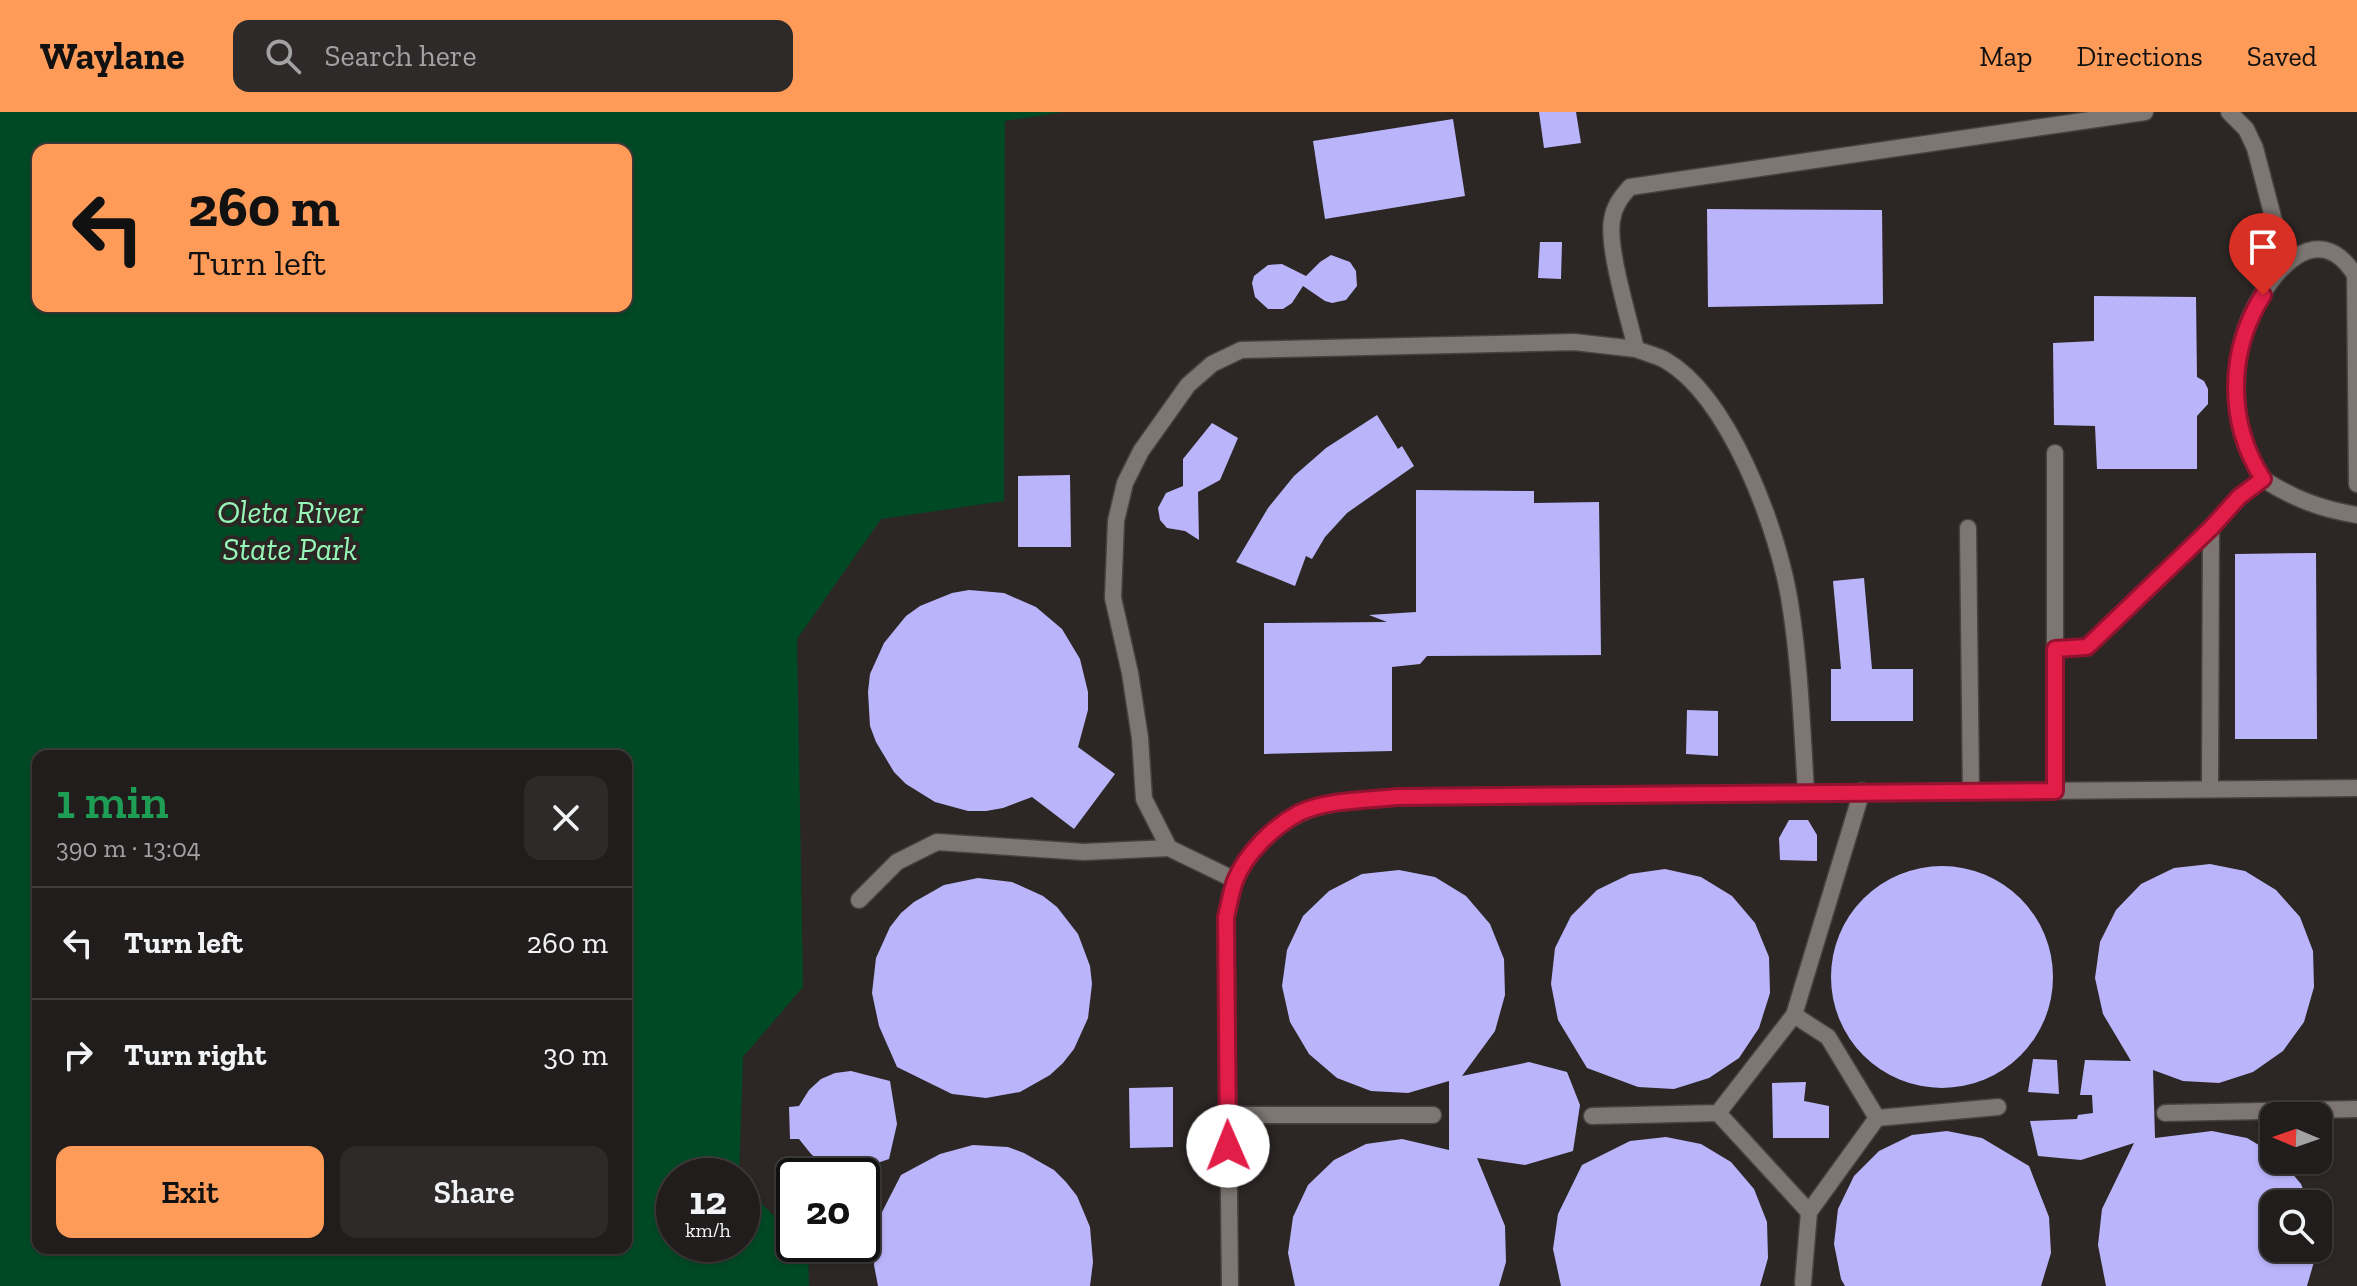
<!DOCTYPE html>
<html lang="en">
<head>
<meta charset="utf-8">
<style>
	:root { --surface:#211d1c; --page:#2d2a29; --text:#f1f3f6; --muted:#a2a2a3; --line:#3e3b3b; --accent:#fe9b58 }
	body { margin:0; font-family:"Zilla Slab",serif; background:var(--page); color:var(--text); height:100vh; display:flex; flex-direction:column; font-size:30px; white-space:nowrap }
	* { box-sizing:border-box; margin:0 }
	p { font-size:26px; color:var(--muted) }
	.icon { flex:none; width:44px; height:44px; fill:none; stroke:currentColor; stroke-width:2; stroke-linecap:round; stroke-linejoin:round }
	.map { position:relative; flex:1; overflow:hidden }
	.side { position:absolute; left:32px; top:638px; width:600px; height:504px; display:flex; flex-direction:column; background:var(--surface); border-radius:16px; box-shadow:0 2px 6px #0004,0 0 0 2px var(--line) }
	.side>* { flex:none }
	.top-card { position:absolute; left:32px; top:32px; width:600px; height:168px; border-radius:16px; box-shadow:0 2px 6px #0004,0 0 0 2px var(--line); background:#fe9b58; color:#111; overflow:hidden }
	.needle { width:52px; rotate:272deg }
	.controls { position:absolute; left:2260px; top:990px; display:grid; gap:16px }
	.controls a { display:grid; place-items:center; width:72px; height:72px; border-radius:16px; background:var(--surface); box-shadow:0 2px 6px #0004,0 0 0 2px var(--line); font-size:40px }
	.speed { position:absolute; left:656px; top:1046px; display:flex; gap:16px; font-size:40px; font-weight:700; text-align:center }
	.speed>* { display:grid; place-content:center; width:104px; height:104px; border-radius:50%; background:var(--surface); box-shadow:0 2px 6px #0004,0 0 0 2px var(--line); line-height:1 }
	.speed small { font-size:20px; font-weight:400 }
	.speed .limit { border:4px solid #111; border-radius:12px; background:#fff; color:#111 }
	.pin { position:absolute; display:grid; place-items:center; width:68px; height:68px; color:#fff; margin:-82px -34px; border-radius:50% 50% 50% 0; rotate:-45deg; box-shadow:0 0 8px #0007 }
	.pin .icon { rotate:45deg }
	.me { position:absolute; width:88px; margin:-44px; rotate:359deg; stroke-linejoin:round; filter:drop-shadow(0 0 6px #0008) }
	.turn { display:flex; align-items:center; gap:28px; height:168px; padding:0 24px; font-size:36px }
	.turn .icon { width:104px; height:104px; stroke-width:2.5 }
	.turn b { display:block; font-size:56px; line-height:68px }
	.round { display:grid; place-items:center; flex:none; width:84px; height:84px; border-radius:16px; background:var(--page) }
	.overview { display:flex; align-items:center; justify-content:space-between; height:136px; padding:0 24px }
	h1 { font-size:48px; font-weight:600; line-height:60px; color:#1e9e55 }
	.primary-button { display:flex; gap:16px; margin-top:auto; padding:16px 24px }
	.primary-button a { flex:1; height:92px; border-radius:16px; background:var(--accent); color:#111; font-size:32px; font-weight:600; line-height:92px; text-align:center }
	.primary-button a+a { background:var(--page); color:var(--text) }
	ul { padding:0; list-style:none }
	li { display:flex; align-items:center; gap:24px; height:112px; padding:0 24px; border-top:2px solid var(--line) }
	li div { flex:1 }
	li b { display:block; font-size:30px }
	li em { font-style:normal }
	header { display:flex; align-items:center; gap:48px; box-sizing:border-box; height:112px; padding:0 40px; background:var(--accent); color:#111 }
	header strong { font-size:38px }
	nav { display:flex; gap:44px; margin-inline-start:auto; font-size:28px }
	.search { width:560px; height:72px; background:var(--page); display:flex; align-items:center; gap:20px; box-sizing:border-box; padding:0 28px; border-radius:16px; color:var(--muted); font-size:30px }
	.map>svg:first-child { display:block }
	.green { fill:#004925; fill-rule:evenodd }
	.building { fill:#bab5fb }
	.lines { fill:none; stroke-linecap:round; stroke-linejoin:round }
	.lane-casing { stroke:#474240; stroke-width:19 }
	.lane { stroke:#7d7673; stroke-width:16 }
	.route-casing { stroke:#92132f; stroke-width:20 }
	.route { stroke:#e11d48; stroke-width:14 }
	.labels { text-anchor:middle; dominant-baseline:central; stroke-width:8; stroke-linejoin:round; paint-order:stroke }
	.park-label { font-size:32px; font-style:italic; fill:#95f6b7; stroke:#2c2725 }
</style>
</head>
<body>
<header>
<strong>Waylane</strong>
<div class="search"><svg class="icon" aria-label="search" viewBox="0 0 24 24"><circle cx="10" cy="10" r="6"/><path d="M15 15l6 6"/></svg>Search here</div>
<nav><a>Map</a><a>Directions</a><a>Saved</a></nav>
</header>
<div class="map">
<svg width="2357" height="1174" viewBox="0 0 2357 1174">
	<rect width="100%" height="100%" fill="#2c2725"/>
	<path class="green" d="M0,0H1064L1005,9L1004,389L881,407L797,527L803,875L743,945L739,1064H674V1132H742V1071L794,1125V1132H801L808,1139L809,1174H0ZM38,38H626V194H38ZM38,644H626V1136H38Z"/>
	<g class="building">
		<path d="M1539,0H1576L1581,31L1544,36Z"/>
		<path d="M1453,7L1465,84L1325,107L1313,29Z"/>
		<path d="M1707,97L1882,98L1883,192L1708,195Z"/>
		<path d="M1540,130H1562L1561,167L1538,166Z"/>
		<path d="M1331,143L1350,150L1356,159L1357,174L1346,188L1332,191L1325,189L1303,174L1292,191L1283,197H1268L1255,185L1252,171L1254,164L1268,153L1282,152L1306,164L1320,150Z"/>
		<path d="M2094,184L2196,185L2197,265L2204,269L2208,277V292L2197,304V357H2097L2095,314L2054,313L2053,231L2094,229Z"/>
		<path d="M1377,303L1398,337L1402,334L1414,354L1347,401L1325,425L1312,447L1306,444L1295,474L1236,450L1268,396L1294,364L1326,336Z"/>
		<path d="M1212,311L1238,326L1220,368L1198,380L1199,428L1185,419L1167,416L1160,408L1158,396L1166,381L1183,374V347Z"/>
		<path d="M1070,363L1071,435H1018V364Z"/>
		<path d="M1416,378L1534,379V391L1599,390L1601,543L1427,544L1420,552L1392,555V639L1264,642V511L1387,510L1369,503L1416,500Z"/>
		<path d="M2316,441L2317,627H2235V442Z"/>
		<path d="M1864,466L1872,557H1913V609H1831V557H1841L1833,469Z"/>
		<path d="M969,478L1004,481L1036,495L1062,517L1080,547L1088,580V598L1078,635L1115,662L1074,717L1032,685L1003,696L986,699H968L935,690L906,672L894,660L876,630L870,614L868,580L870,562L884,531L906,504L920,494L952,481Z"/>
		<path d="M1687,598L1718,599V644L1686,642Z"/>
		<path d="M1789,708H1808L1817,723V749L1780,748L1779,726Z"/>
		<path d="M2210,752L2245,759L2276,778L2300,805L2313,839L2314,875L2304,910L2283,939L2253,960L2219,971L2183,969L2153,958L2155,1026L2212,1019L2247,1026L2274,1042V1048H2281L2301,1072L2309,1092H2274V1136H2318L2307,1174H2106L2098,1133L2102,1097L2134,1031L2081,1048L2038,1044L2030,1009L2077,1007L2078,1003L2093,1001L2092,983H2080L2085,948L2131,949L2103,902L2095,866L2100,830L2116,798L2141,772L2174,756Z"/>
		<circle cx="1942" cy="865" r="111"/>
		<path d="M1665,757L1701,765L1732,784L1755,811L1769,845L1770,881L1759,916L1739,946L1709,966L1674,977L1638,975L1587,956L1558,908L1551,872L1555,836L1571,804L1597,778L1630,762Z"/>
		<path d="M1399,758L1435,765L1466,784L1490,812L1504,847L1505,883L1495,919L1462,964L1529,950L1567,960L1580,993L1573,1039L1525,1053L1477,1046L1505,1114L1506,1150L1499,1174H1295L1288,1141L1293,1105L1308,1073L1334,1048L1366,1032L1402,1027L1449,1038V969L1408,981L1371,979L1337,966L1309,942L1290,910L1282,874L1287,838L1303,804L1329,779L1362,762Z"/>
		<path d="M978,766L1012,770L1043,784L1057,795L1078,822L1090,854L1092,872L1088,906L1074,937L1063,951L1050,963L1020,980L986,986L952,982L897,955L879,914L872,881L876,846L890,815L901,801L914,790L944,773Z"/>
		<path d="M2033,947L2057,948L2059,982L2028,980Z"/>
		<path d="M851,959L890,969L897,1012L889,1047L860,1057L845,1059L823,1052L811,1042L799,1027H790L789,995L799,994L809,978L821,967L835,961Z"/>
		<path d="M1806,970L1804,989L1829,994V1026H1773L1772,971Z"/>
		<path d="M1173,975V1035L1130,1036L1129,976Z"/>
		<path d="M1947,1019L1982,1026L2029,1054L2049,1105L2051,1141L2041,1174H1845L1841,1167L1834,1132L1838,1097L1854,1064L1879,1039L1912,1023Z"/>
		<path d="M1666,1025L1701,1032L1731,1050L1754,1077L1767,1110L1768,1146L1760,1174H1561L1553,1137L1558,1102L1582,1053L1630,1029Z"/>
		<path d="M973,1033L1008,1035L1024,1041L1054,1058L1066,1070L1077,1084L1090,1115L1093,1150L1090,1174H878L874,1153L876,1119L881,1102L901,1063L940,1042Z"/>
	</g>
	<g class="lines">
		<defs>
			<g id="lane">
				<path d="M2229,0L2246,17L2255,36L2285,151"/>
				<path d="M2055,341V537"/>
				<path d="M2263,367C2247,342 2237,317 2237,287C2236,260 2239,228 2251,203C2270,161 2317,103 2355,163L2357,372"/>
				<path d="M1968,416L1971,680"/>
				<path d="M2211,416L2239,385L2263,367C2294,387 2321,397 2357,403"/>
				<path d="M1806,679C1802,617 1800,553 1790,491C1779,420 1730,285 1665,248C1656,243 1645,241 1636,237C1629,206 1607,136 1612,108C1614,94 1621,85 1630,75L2145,0"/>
				<path d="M2055,679V537L2087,535L2211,416L2210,677"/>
				<path d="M1235,768L1169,736L1144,687L1140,626L1130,561L1113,486L1116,409L1125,371L1141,339L1188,273L1212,252L1241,238L1574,230L1636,237"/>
				<path d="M859,788L897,750L937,730L1084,740L1169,736"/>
				<path d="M1794,903L1828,925L1877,1006"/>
				<path d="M1718,1001L1809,1100"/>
				<path d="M2165,1001L2357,997"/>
				<path d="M1227,1003H1433"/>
				<path d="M1592,1004L1718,1001L1794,903L1862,679"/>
				<path d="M1803,1171L1809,1100L1877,1006L1998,995"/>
				<path d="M1230,1174L1226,805C1229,793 1231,780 1235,769C1246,741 1273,715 1299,702C1326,688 1368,688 1398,685L2357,676"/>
			</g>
		</defs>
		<use href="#lane" class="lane-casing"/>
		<use href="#lane" class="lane"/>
	</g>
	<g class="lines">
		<defs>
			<path id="route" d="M1228,1034L1226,805C1229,793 1231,780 1235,769C1246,741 1273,715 1299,701C1326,688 1368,688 1398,685L2055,679V537L2087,535L2211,416L2239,385L2263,367C2227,310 2227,241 2263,183"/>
		</defs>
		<use href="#route" class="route-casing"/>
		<use href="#route" class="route"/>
	</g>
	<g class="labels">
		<g class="park-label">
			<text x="290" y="400">Oleta River<tspan x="290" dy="37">State Park</tspan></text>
		</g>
	</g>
</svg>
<div class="controls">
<a><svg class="needle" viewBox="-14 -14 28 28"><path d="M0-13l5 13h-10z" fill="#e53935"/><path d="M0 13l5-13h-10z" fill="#a2a2a3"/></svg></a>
<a><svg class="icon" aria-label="search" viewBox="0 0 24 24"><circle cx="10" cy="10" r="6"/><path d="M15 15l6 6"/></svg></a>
</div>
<div class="speed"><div>12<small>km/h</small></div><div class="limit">20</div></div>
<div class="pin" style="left:2263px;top:183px;background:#d93025"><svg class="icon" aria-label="arrive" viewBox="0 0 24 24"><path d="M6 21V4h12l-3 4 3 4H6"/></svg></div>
<svg class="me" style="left:1228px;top:1034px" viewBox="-20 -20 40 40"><circle r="19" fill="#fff"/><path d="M0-13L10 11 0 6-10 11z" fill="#e11d48"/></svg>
<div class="top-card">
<div class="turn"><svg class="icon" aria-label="left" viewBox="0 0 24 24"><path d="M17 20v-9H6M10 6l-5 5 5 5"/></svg><div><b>260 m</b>Turn left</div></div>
</div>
<section class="side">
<div class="overview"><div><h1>1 min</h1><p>390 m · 13:04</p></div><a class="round"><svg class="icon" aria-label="close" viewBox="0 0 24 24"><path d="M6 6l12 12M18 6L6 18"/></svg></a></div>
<ul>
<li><svg class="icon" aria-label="left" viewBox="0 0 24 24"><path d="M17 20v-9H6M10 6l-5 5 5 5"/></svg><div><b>Turn left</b></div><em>260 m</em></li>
<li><svg class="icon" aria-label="right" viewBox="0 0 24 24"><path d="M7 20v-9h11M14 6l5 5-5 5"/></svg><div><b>Turn right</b></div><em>30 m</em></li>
</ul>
<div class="primary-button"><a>Exit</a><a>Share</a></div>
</section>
</div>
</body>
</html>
